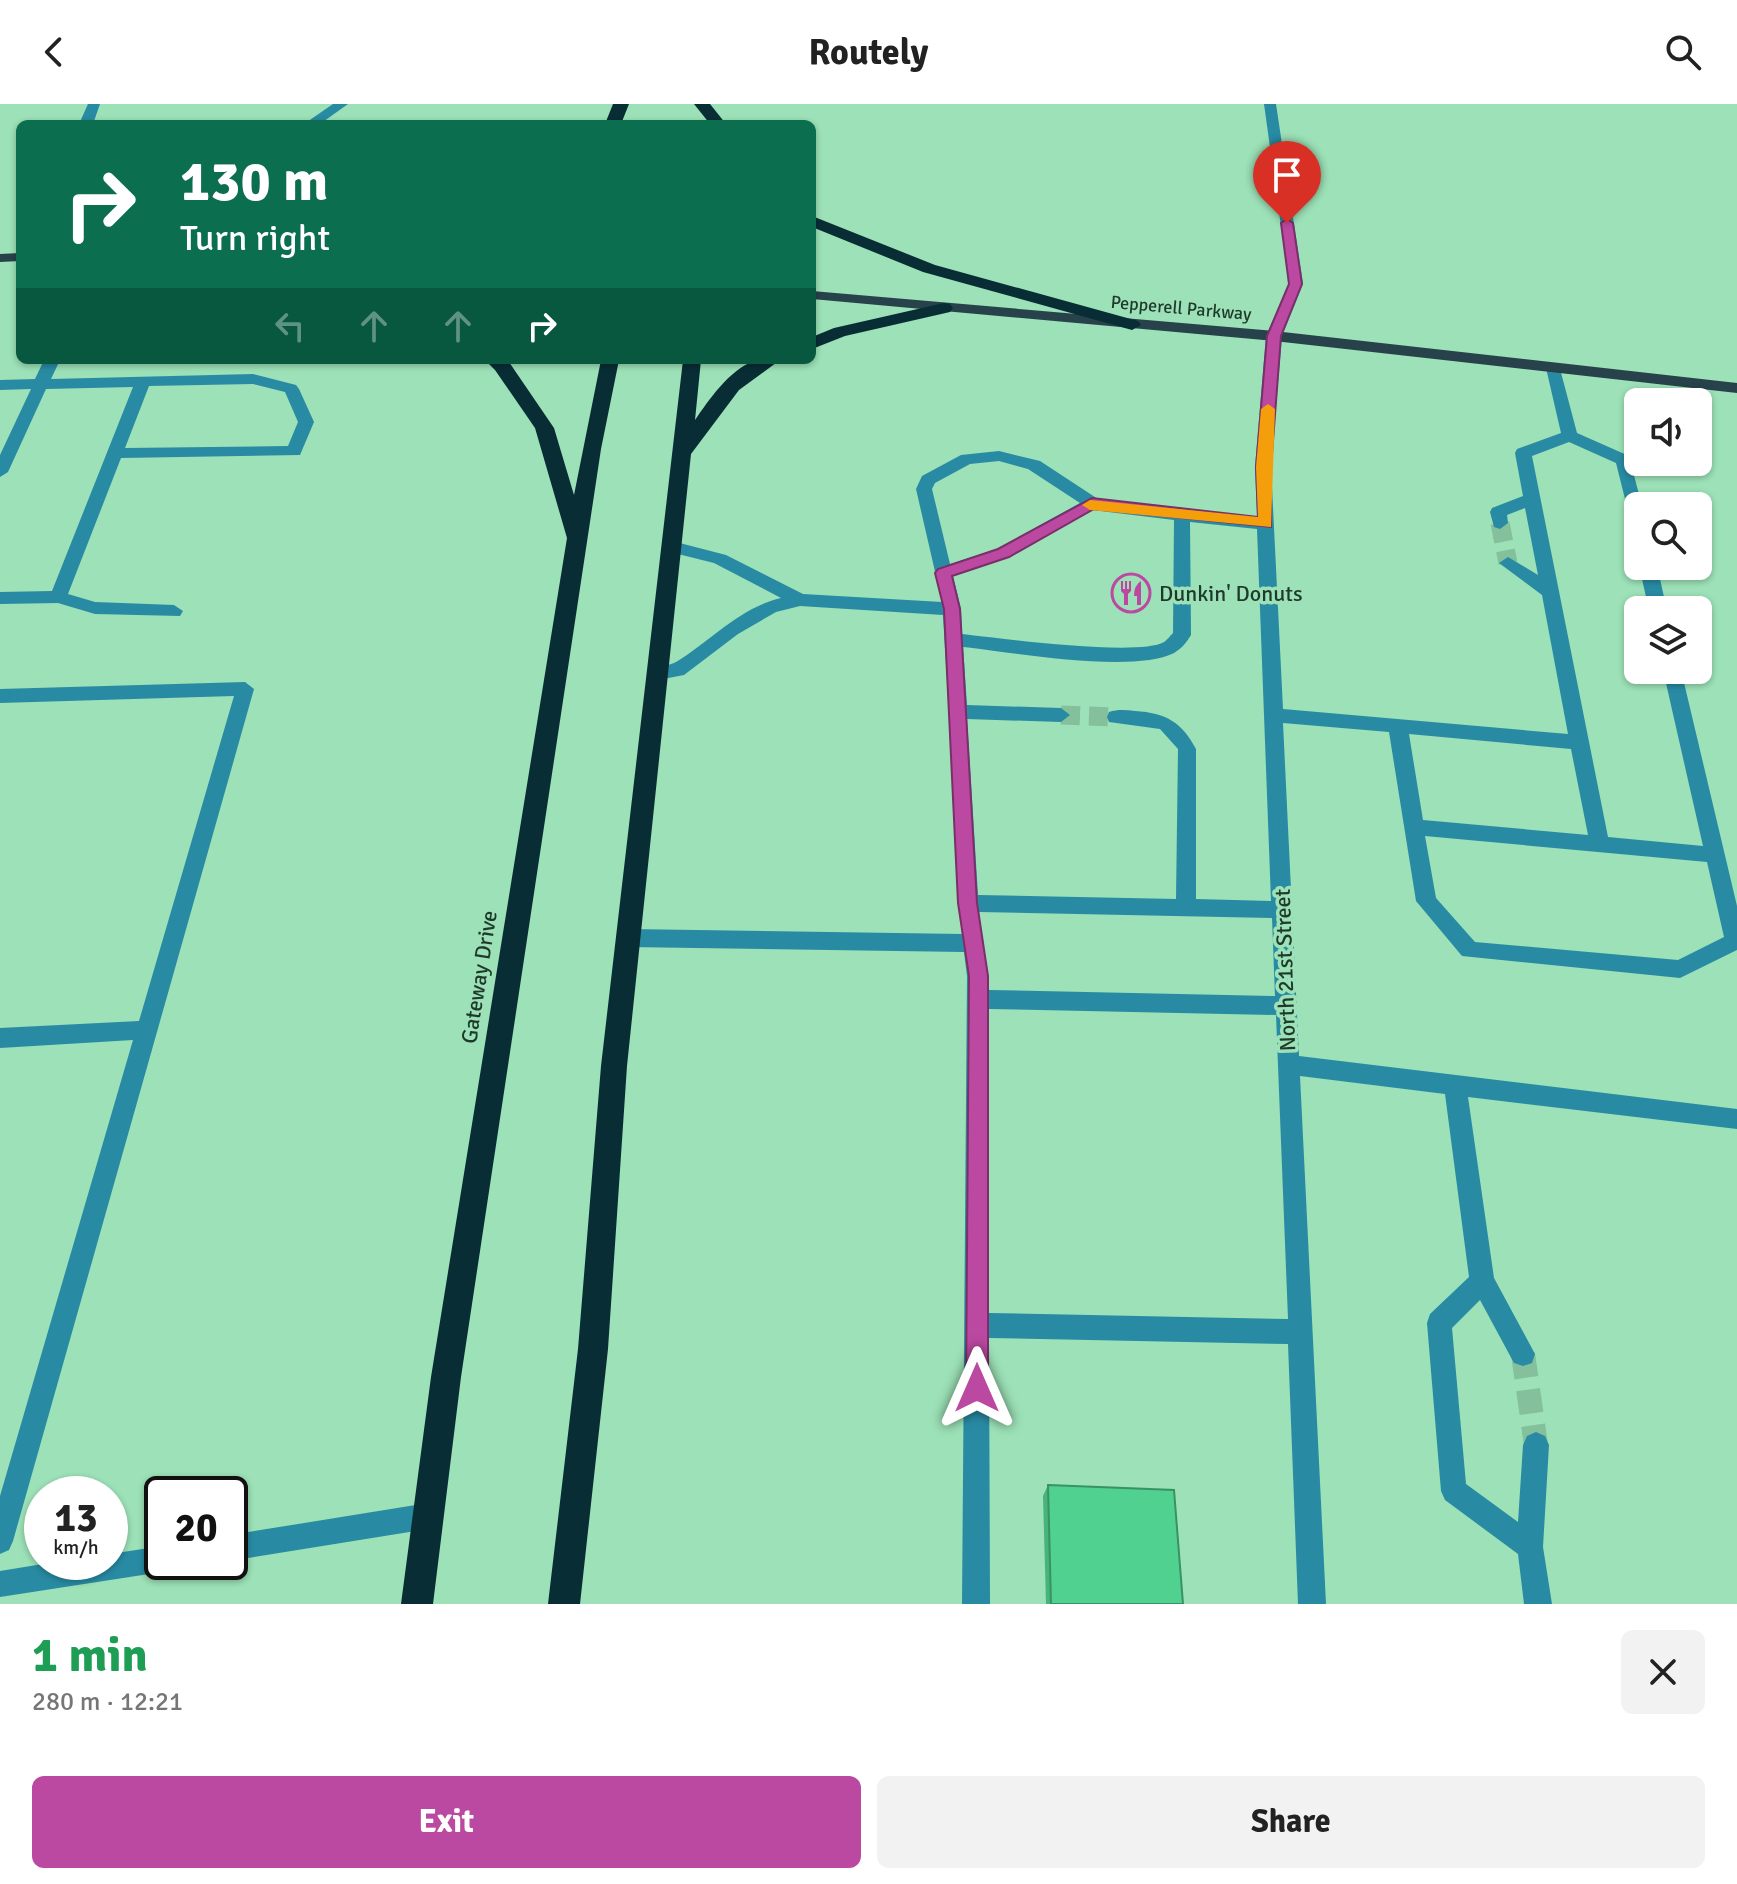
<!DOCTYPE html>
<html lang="en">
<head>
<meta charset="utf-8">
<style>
	:root { --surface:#fff; --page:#f2f2f2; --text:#222; --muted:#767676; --accent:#bb48a1 }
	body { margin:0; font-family:Signika,sans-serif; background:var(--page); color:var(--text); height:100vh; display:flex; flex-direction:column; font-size:30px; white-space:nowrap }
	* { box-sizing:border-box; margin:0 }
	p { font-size:26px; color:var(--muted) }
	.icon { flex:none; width:44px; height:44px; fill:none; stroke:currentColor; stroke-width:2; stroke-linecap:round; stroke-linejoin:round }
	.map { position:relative; height:1500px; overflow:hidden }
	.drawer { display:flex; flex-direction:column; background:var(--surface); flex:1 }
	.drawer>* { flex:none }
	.guide { position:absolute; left:16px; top:16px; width:800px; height:244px; border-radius:12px; box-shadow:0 2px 6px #0004; background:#0b6e4f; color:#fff; overflow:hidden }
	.controls { position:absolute; left:1624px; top:284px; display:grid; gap:16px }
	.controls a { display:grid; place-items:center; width:88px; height:88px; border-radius:12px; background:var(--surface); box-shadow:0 2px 6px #0004; font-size:40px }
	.speed { position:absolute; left:24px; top:1372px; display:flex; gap:16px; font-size:40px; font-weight:700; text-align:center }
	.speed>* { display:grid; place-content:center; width:104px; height:104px; border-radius:50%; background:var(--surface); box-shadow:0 2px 6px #0004; line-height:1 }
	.speed small { font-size:20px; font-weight:400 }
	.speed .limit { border:4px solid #111; border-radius:12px; background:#fff; color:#111 }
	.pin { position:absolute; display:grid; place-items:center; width:68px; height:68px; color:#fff; margin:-82px -34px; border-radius:50% 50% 50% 0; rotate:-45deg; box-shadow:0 0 8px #0007 }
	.pin .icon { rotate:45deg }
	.me { position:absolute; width:88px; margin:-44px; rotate:0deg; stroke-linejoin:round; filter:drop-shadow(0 0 6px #0008) }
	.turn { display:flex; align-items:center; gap:28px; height:168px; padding:0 32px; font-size:36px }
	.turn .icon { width:104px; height:104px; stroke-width:2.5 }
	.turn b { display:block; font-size:56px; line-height:68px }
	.lanes { display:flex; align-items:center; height:76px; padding:0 32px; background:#0003; justify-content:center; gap:40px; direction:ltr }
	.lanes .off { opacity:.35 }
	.round { display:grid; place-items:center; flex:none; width:84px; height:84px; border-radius:12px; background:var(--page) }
	.overview { display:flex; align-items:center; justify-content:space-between; height:136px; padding:0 32px }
	h1 { font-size:48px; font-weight:700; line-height:60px; color:#1e9e55 }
	.action { display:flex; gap:16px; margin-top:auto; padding:16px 32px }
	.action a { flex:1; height:92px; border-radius:12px; background:var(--accent); color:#fff; font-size:32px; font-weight:700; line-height:92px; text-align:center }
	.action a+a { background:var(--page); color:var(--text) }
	header { display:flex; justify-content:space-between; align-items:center; height:104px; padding:0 32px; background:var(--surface); font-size:36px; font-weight:700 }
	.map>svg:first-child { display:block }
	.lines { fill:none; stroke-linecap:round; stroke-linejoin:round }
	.minor-tunnel-far1 { stroke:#83c09b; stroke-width:19; stroke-dasharray:19 9; stroke-linecap:butt }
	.minor-tunnel { stroke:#83c09b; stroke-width:24; stroke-dasharray:24 12; stroke-linecap:butt }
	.minor { fill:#288ba3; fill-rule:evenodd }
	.major { fill:#27424a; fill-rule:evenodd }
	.highway { fill:#092d35; fill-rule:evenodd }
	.wall { fill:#46b47b }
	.building { fill:#51d18f; stroke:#399264; stroke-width:2 }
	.route { fill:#bb48a1; stroke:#7a2f69; stroke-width:2 }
	.slow { fill:#f59e0b }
	.labels { text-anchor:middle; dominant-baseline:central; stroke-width:7; stroke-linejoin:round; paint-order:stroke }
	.far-street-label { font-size:18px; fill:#1e3a2a; stroke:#9ce1b7 }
	.poi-label { font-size:22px; fill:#1e3a2a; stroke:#9ce1b7; text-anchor:start }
	.street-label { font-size:22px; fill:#1e3a2a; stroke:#9ce1b7 }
</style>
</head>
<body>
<header><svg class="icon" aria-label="back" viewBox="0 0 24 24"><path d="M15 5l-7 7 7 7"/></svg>Routely<svg class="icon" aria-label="search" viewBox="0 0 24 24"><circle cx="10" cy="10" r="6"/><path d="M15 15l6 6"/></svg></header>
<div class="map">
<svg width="1737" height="1500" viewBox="0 0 1737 1500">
	<rect width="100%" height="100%" fill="#9ce1b7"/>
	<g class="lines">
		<g class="minor-tunnel-far1">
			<path d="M1500,419L1508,459"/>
			<path d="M1061,611L1116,613"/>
		</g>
		<path class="minor-tunnel" d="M1523,1250L1536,1341"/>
		<g class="minor">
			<path d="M88,0H100L93,20H79Z"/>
			<path d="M333,0H348L320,20H304Z"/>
			<path d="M1264,0H1276L1303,180L1282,232L1271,363L1283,605L1568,630L1542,491L1499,459L1508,453L1538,471L1525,404L1507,411L1508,419L1500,425L1494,423L1490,408L1492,404L1523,392L1515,349L1517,345L1561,329L1546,264L1554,259L1559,261L1577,329L1629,352L1642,402H1638V425L1632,423L1616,359L1569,338L1532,352L1608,733L1703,742L1663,566H1681L1737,802V846L1680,874L1462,852L1416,797L1389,628L1283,619L1299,952L1737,1005V1025L1468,993L1494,1174L1535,1250L1532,1259L1523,1262L1514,1259L1480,1196L1452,1224L1466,1380L1518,1418L1523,1341L1527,1332L1536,1328L1545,1332L1549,1341L1543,1443L1552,1500H1524L1518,1450L1445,1396L1441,1387L1427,1219L1430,1210L1469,1173L1445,990L1300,972L1326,1500H1298L1288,1240L989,1234L990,1500H962L967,872L964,848L628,843L621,840L618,834L621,828L628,825L962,830L943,511L800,502L776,508L738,530L684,571L658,576L649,569L652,564C660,562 669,562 676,558C712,536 739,504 781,494L714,459L666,447L663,443L672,437L726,451L803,490L942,498L916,385L922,372L961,351L999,347L1040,357L1101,397L1257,413L1255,363L1266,232L1289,180ZM999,357L1028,365L1080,399L997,445L950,460L932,385L935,379L970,360ZM1092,406L1174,416L1173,529C1171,531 1166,537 1164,538C1138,553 999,534 962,530L961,505L953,472L1009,453ZM1190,418L1257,425L1271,797L1196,795V645C1182,618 1166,609 1135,607C1126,606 1118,605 1109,608L1107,613L1109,618L1160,625L1178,645L1176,795L978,791L967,615L1061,618L1070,611L1061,604L967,601L963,543C1012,548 1132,570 1174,549C1181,545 1187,538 1191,531ZM1409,630L1571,645L1588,731L1423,716ZM1425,732L1707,758L1724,833L1678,856L1475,838L1436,794ZM979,808L1272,814L1275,892L989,886ZM989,905L1276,911L1288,1215L989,1209Z"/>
			<path d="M44,256H60L51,275L253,270L296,281L299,285L314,318L300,351L121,354L68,490L95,498L174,501L183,507L180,512L95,510L58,499L0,500V488L52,487L133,283L46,285L8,368L0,373V351L31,285L0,286V276L35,275ZM253,280L285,288L298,318L288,342L125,344L149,282Z"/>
			<path d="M1639,462H1657L1667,506H1649Z"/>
			<path d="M245,578L254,585L13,1437L9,1446L0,1450V1392L133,936L0,944V924L139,917L234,592L0,599V585Z"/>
			<path d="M428,1399L437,1403L441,1412L437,1421L428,1425L230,1457V1431Z"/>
			<path d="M162,1442V1458H174L171,1464L162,1468L0,1493V1467L55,1458H110V1450Z"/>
		</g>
		<g class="major">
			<path d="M20,149V157L0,158V150Z"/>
			<path d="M812,187L1274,227L1737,279V289L1274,237L812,195Z"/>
		</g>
		<g class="highway">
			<path d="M613,0H629L621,20H605Z"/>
			<path d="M694,0H710L726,20H710Z"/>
			<path d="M812,112L935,161L1138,217L1141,221L1132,226L923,168L812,123Z"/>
			<path d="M944,199L950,200L953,204L950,208L845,232L812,245V233L834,224Z"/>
			<path d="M485,256L509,258L554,324L574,391L601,256H619L601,345L461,1273L433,1500H401L431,1273L567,434L535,324L495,266Z"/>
			<path d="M683,256H701L695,316C709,296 729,266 754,257C762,254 772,256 780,256L739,286L691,350L627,962L608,1245L580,1500H548L578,1245L601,962Z"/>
		</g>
	</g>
	<path class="wall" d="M1048,1381L1183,1500H1046L1043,1392Z"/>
	<path class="building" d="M1048,1381L1174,1386L1183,1500H1051Z"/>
	<path class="route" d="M1287,115L1293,119L1302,180L1281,232L1271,363V423L1094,405L1009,453L952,472L960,505L977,799L988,872V1284L985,1292L977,1295L969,1292L966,1284L969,872L958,799L944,505L935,469L938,465L998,445L1092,394L1258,413L1256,363L1267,232L1289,180L1281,119Z"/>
	<path class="slow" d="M1268,300L1275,305L1271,423L1090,406L1082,401L1090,396L1258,413L1256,363L1261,305Z"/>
	<defs>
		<symbol id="restaurant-ring" viewBox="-11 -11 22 22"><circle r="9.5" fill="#9ce1b7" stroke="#bb48a1" stroke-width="1.5"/><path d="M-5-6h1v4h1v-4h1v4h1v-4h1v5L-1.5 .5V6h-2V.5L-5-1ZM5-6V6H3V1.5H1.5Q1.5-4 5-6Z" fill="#bb48a1"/></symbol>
	</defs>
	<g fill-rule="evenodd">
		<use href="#restaurant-ring" x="1109" y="467" width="44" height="44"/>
	</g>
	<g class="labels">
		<g class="far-street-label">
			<text transform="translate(1181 204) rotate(5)">Pepperell Parkway</text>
		</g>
		<g class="poi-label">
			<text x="1159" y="489">Dunkin' Donuts</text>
		</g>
		<g class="street-label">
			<text transform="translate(1285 866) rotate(-92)">North 21st Street</text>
			<text transform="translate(479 873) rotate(-81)">Gateway Drive</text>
		</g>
	</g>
</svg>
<div class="controls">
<a><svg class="icon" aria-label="sound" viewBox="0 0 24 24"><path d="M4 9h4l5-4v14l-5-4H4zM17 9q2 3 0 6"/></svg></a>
<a><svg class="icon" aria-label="search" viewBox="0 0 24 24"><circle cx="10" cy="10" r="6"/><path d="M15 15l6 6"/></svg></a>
<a><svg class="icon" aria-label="layers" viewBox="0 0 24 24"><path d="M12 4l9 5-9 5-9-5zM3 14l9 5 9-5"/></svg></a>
</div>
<div class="speed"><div>13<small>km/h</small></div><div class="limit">20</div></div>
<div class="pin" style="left:1287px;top:119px;background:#d93025"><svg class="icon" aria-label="arrive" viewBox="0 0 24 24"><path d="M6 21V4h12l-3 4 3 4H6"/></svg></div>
<svg class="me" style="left:977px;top:1284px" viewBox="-20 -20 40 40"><path d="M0-17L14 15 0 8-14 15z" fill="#bb48a1" stroke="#fff" stroke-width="4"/></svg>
<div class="guide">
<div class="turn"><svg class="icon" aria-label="right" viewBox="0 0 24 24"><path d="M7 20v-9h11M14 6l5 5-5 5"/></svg><div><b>130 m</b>Turn right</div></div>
<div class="lanes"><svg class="icon off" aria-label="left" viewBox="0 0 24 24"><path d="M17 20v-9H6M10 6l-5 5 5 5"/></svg><svg class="icon off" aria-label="ahead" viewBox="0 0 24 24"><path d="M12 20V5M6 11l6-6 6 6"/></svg><svg class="icon off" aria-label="ahead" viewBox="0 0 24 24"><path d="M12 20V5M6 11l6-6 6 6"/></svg><svg class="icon" aria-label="right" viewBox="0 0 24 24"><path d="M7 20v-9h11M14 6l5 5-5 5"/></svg></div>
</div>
</div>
<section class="drawer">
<div class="overview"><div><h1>1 min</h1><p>280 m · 12:21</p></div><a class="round"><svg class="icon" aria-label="close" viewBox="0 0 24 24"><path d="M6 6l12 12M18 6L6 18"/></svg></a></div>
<div class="action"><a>Exit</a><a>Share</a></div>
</section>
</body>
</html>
